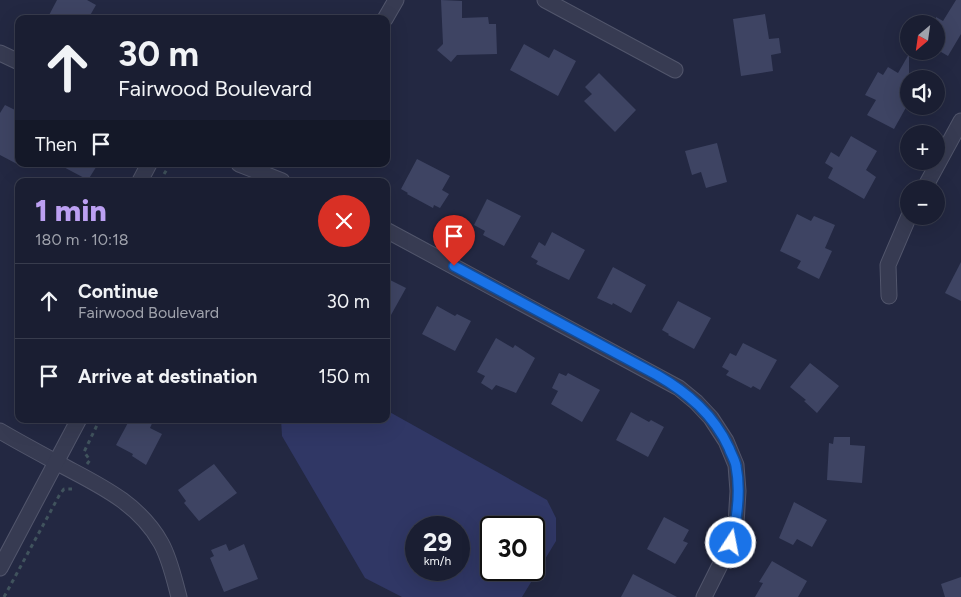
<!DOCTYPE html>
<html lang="en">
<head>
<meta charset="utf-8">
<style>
	:root { --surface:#1a1e32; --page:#23273a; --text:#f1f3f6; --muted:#9fa2ac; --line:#383c4d; --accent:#bca0f2 }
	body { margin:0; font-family:Figtree,sans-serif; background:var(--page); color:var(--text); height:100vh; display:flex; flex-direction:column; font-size:19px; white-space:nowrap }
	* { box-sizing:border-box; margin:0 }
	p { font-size:16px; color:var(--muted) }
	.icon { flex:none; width:28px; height:28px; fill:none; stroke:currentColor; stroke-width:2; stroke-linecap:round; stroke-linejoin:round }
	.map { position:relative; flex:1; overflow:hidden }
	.panel { position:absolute; left:15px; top:178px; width:375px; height:245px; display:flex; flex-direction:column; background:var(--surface); border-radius:10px; box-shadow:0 5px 20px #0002,0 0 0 1px var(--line) }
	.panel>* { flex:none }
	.guide { position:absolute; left:15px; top:15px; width:375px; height:152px; border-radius:10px; box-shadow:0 5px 20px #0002,0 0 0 1px var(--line); background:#1a1e32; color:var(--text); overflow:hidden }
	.needle { width:32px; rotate:209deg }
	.fabs { position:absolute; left:900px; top:15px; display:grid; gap:10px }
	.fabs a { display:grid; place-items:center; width:45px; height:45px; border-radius:50%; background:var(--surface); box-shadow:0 5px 20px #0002,0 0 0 1px var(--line); font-size:25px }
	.speed { position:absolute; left:405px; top:516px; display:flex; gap:10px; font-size:25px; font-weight:700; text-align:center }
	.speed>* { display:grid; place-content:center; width:65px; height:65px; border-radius:50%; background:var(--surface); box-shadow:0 5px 20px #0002,0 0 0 1px var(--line); line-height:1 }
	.speed small { font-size:12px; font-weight:400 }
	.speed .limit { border:2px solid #111; border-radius:8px; background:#fff; color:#111 }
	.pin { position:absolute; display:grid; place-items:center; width:42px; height:42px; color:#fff; margin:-51px -21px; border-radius:50% 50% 50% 0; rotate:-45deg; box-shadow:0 0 5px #0007 }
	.pin .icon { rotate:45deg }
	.me { position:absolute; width:55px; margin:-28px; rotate:11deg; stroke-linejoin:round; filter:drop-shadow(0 0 4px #0008) }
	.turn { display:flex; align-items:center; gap:18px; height:105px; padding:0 20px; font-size:22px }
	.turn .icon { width:65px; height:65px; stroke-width:2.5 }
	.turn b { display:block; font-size:35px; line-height:42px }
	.then { display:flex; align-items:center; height:48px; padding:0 20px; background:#0003; gap:10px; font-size:19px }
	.round { display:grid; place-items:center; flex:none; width:52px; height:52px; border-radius:26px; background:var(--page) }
	.headline { display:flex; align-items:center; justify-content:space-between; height:85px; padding:0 20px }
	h1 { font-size:30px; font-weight:800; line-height:38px; color:var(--accent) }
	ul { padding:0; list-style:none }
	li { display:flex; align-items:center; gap:15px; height:75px; padding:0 20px; border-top:1px solid var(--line) }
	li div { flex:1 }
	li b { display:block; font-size:19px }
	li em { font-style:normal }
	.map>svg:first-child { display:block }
	.water { fill:#303765; fill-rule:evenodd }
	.building { fill:#3e4463 }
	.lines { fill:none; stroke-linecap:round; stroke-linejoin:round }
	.minor-casing { stroke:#52566c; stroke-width:17 }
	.path { stroke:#40535d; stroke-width:3; stroke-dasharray:4 4; stroke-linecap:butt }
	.minor { stroke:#373b52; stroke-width:15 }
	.route-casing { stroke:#114b97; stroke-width:12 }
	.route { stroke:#1a73e8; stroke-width:9 }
</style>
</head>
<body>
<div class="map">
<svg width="961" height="597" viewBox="0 0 961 597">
	<rect width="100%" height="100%" fill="#232842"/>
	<path class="water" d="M386,410L547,500L556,518V541L522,597H402L365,578L282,436L281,419H386ZM416,528H459V570H416ZM491,528H534V570H491Z"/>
	<g class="building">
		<path d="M57,0H87L96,5L88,19H47Z"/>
		<path d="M441,0L462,1V18L488,17L489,24H496L497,54L457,55L451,62L437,50L443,44Z"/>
		<path d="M956,0H961V34L948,56L936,49V17L943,21Z"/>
		<path d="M765,14L769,39L779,38L781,53L771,55L773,71L741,76L733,19Z"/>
		<path d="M524,44L549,58L554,49L576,61L558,96L510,70Z"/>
		<path d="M909,54V102L894,129L867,115L876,100L865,95L878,72L883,75L888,67L898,73Z"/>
		<path d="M599,73L636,110L615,132L584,101L592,94L585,87Z"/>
		<path d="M5,105L19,112V165L0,155V113Z"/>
		<path d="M851,136L877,151L866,170L876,177L864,199L828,178L833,168L825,163L831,152L839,157Z"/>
		<path d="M717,143L727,182L706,188L701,172L692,175L685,151Z"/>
		<path d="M417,159L450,176L442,190L449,194L440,208L434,205L433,208L407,194L408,193L401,189Z"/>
		<path d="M58,164H98L88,180Z"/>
		<path d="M487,199L521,216L504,246L483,235L485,231L474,225Z"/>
		<path d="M797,214L811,221L814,216L835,225L825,248L832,251L819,279L797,268L801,261L780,251Z"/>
		<path d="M552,232L585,250L569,280L536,264L538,261L531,257L539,242L545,246Z"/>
		<path d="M961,262V301L945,293Z"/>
		<path d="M613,267L646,285L631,313L613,303L612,305L597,298Z"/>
		<path d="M386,278L406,288L386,324Z"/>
		<path d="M678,301L711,318L694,349L668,335L669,334L662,330Z"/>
		<path d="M437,306L455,316L457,314L471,321L455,351L422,334Z"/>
		<path d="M496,338L513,348L515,345L535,358L516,393L496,385L492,390L481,383L485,376L477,372Z"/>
		<path d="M743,343L777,360L760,390L753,386L751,388L726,375L729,371L722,367L730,353L736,356Z"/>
		<path d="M810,363L839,386L817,413L804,401L806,400L790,387Z"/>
		<path d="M559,373L566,376L568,373L600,390L582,422L551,404L558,391L552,388Z"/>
		<path d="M631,412L649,422L651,420L664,427L648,457L616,440Z"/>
		<path d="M130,419H154L150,428L162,434L146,465L132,456L133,454L116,445Z"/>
		<path d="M834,437H850V445L865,446L862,483L827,480L829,443L833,444Z"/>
		<path d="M214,464L237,493L199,521L184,503L186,501L178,490Z"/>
		<path d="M794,502L827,520L812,547L797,539L793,545L779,538Z"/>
		<path d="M664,517L689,530L683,541L688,543L675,564L647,549Z"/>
		<path d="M226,544L229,551L244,544L258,579L224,592L210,558L214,556L211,550Z"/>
		<path d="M772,561L807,581L798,597H755L763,583L759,582Z"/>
		<path d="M633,574L677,597H621Z"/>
		<path d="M961,577V597H945L941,584Z"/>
	</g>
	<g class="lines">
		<defs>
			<g id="minor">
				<path d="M545,0L675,70"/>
				<path d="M385,19L396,0"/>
				<path d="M0,53L19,62"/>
				<path d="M239,164L282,181"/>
				<path d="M140,181L149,164"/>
				<path d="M924,189L961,121"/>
				<path d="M386,230L679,388L696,402L711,418L726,441L736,465L738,491L736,524L731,543L704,597"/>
				<path d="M889,296L888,265L909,216"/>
				<path d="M0,431C22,444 45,456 67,468C103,487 140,505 161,543C170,559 174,579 179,597"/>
				<path d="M0,568L79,419"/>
			</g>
		</defs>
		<use href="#minor" class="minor-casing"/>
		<g class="path">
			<path d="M160,181L170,164"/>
			<path d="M87,464L90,460L84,452L100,419"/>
			<path d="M4,597L60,494L64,489H72"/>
		</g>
		<use href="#minor" class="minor"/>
	</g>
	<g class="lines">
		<defs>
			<path id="route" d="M454,266L657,375C688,393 714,415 729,448C731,454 735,460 736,466C741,491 737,519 731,543"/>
		</defs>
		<use href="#route" class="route-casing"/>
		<use href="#route" class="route"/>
	</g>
</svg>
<div class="fabs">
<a><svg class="needle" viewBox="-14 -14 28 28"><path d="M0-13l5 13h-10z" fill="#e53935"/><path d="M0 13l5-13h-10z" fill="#9fa2ac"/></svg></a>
<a><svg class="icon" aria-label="sound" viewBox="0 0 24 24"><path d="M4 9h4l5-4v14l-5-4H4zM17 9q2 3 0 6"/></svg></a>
<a>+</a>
<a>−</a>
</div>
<div class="speed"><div>29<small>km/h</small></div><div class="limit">30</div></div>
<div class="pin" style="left:454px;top:266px;background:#d93025"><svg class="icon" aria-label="arrive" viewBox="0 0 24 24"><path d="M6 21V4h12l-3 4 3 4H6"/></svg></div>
<svg class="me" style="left:731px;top:543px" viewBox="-20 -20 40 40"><circle r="17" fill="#1a73e8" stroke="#fff" stroke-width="3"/><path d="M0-11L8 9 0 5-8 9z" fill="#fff"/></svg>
<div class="guide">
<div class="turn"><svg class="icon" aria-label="ahead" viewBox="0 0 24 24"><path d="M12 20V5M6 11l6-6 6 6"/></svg><div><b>30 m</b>Fairwood Boulevard</div></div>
<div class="then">Then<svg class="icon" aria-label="arrive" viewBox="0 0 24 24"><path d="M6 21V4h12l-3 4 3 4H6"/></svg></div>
</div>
<section class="panel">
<div class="headline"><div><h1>1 min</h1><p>180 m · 10:18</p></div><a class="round" style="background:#d93025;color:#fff"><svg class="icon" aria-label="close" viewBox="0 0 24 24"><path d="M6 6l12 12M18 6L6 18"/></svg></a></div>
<ul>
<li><svg class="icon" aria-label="ahead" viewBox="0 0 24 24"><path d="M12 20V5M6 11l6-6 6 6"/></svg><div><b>Continue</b><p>Fairwood Boulevard</p></div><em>30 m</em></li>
<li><svg class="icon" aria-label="arrive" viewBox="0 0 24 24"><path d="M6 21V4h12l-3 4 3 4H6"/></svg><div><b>Arrive at destination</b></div><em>150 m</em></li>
</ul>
</section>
</div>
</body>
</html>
